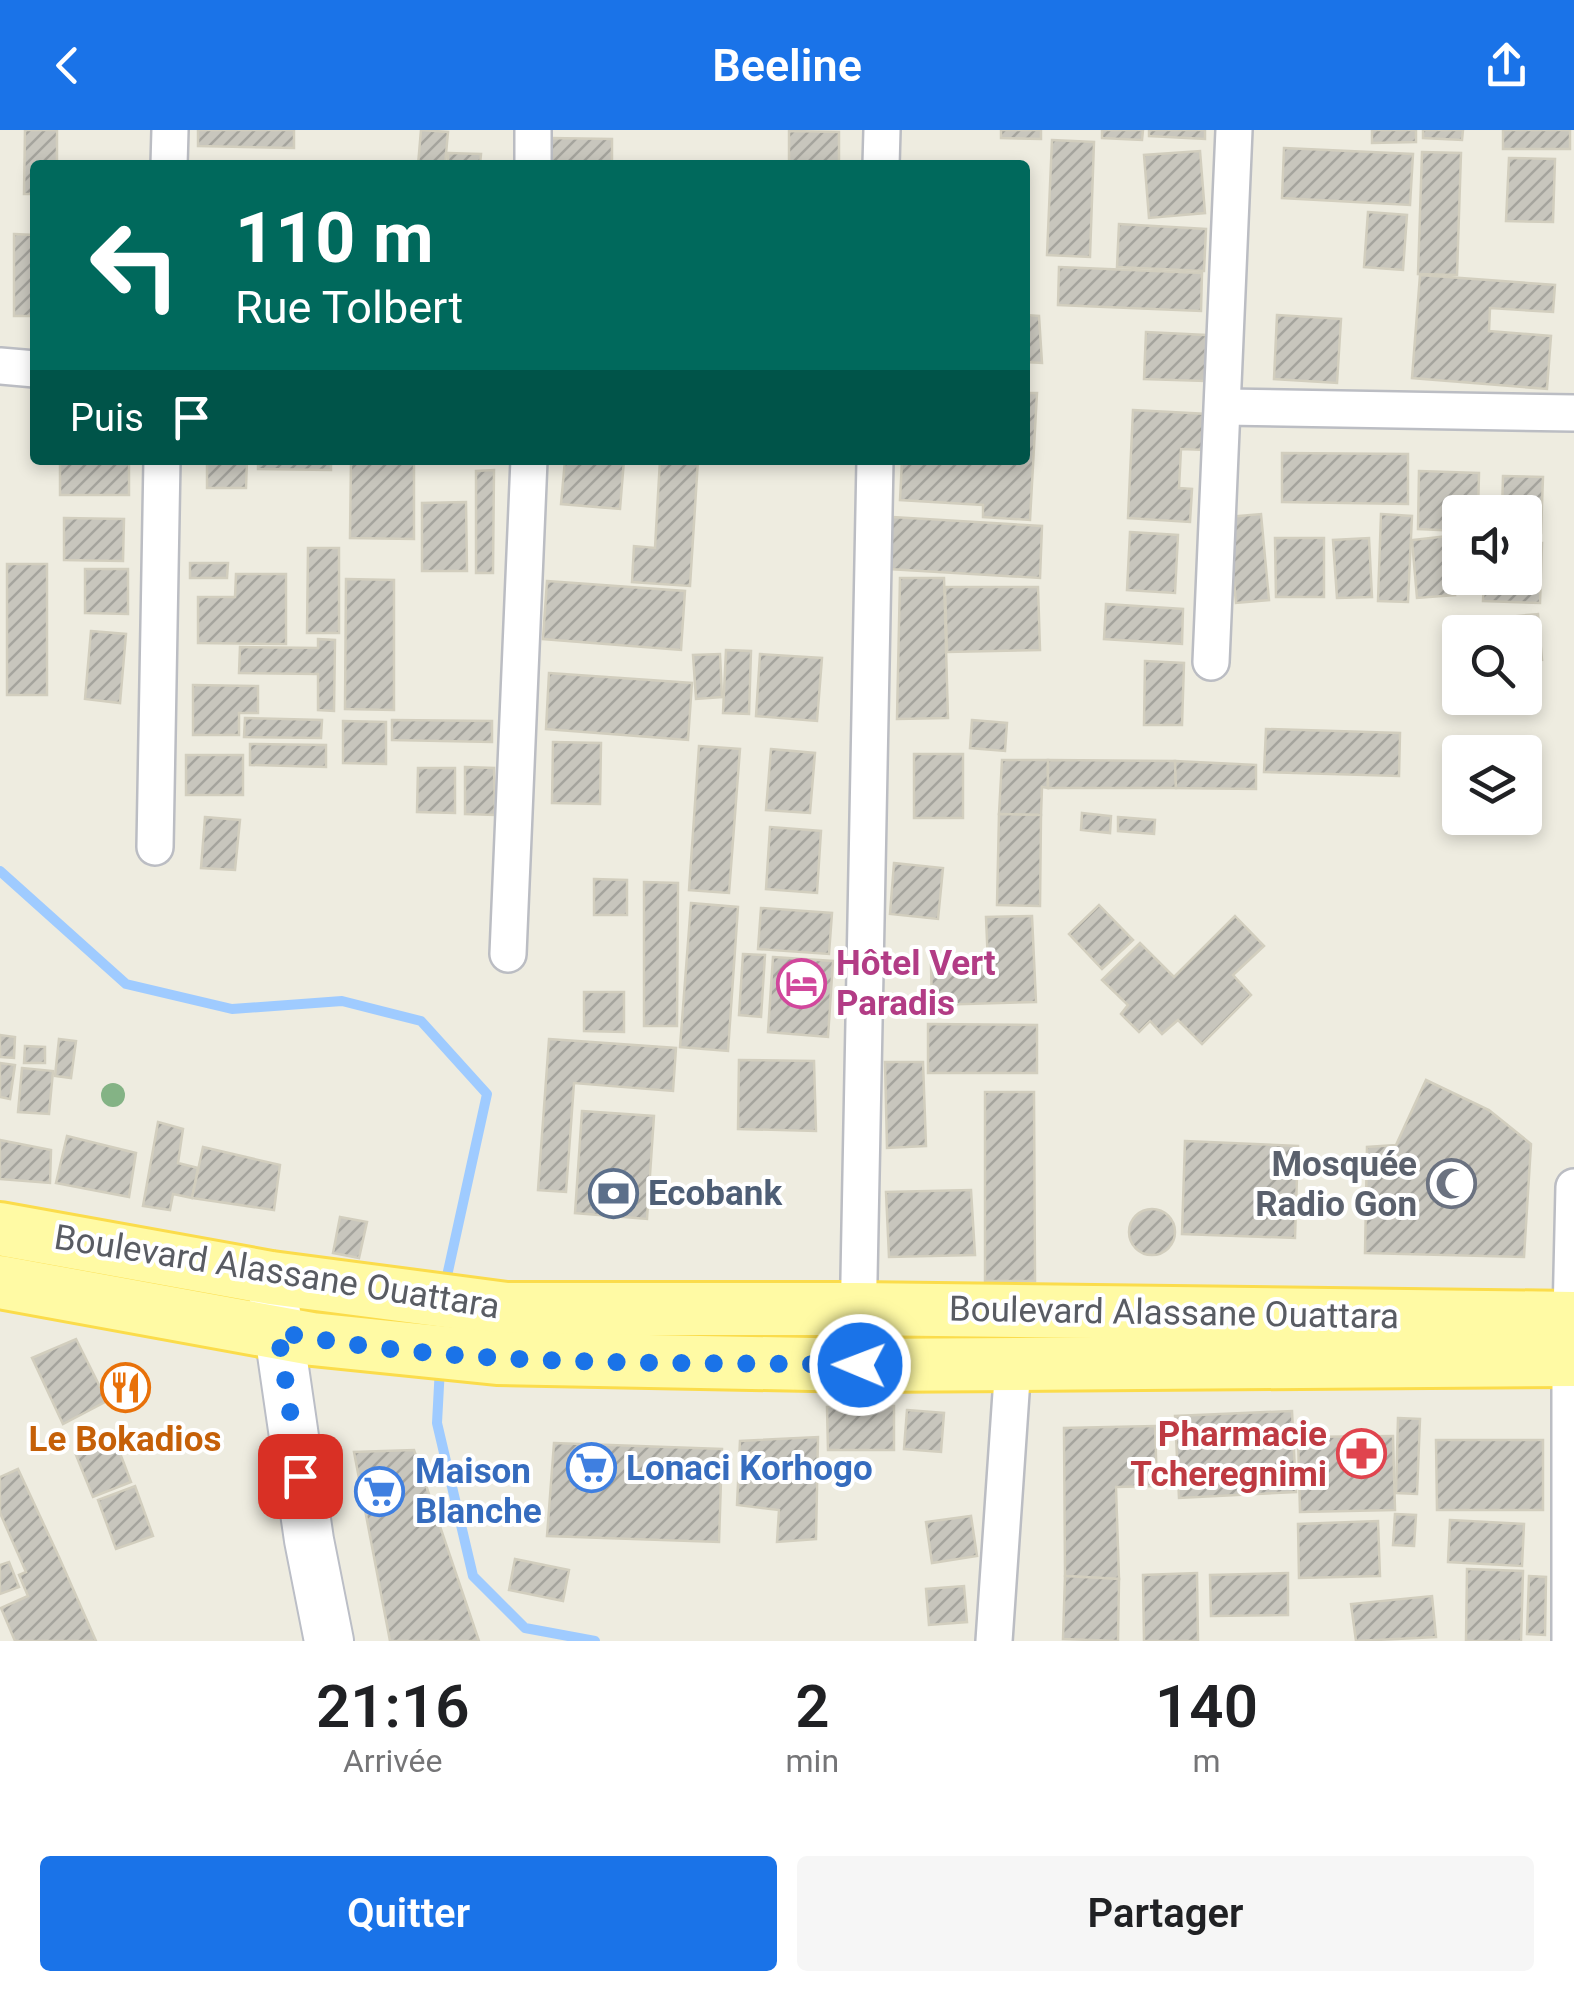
<!DOCTYPE html>
<html lang="fr">
<head>
<meta charset="utf-8">
<style>
	:root { --surface:#fff; --page:#f6f6f6; --text:#202124; --muted:#757577; --accent:#1a73e8 }
	body { margin:0; font-family:Roboto,sans-serif; background:var(--page); color:var(--text); height:100vh; display:flex; flex-direction:column; font-size:38px; white-space:nowrap }
	* { box-sizing:border-box; margin:0 }
	p { font-size:32px; color:var(--muted) }
	.icon { flex:none; width:55px; height:55px; fill:none; stroke:currentColor; stroke-width:2; stroke-linecap:round; stroke-linejoin:round }
	.map { position:relative; height:1511px; overflow:hidden }
	.side { display:flex; flex-direction:column; background:var(--surface); flex:1 }
	.side>* { flex:none }
	.guide { position:absolute; left:30px; top:30px; width:1000px; height:305px; border-radius:10px; box-shadow:0 5px 15px #0003; background:#00695c; color:#fff; overflow:hidden }
	.controls { position:absolute; left:1442px; top:365px; display:grid; gap:20px }
	.controls a { display:grid; place-items:center; width:100px; height:100px; border-radius:10px; background:var(--surface); box-shadow:0 5px 15px #0003; font-size:50px }
	.pin { position:absolute; display:grid; place-items:center; width:85px; height:85px; color:#fff; margin:-42px; border-radius:20px; box-shadow:0 5px 15px #0006 }
	.me { position:absolute; width:110px; margin:-55px; rotate:271deg; stroke-linejoin:round; filter:drop-shadow(0 0 8px #0008) }
	.turn { display:flex; align-items:center; gap:35px; height:210px; padding:0 40px; font-size:45px }
	.turn .icon { width:130px; height:130px; stroke-width:2.5 }
	.turn b { display:block; font-size:70px; line-height:85px }
	.then { display:flex; align-items:center; height:95px; padding:0 40px; background:#0003; gap:20px; font-size:38px }
	.eta { display:flex; justify-content:space-evenly; align-items:center; height:170px; text-align:center }
	.eta b { font-size:60px; font-weight:600; line-height:70px }
	.primary-button { display:flex; gap:20px; margin-top:auto; padding:20px 40px }
	.primary-button a { flex:1; height:115px; border-radius:10px; background:var(--accent); color:#fff; font-size:40px; font-weight:600; line-height:115px; text-align:center }
	.primary-button a+a { background:var(--page); color:var(--text) }
	header { display:flex; justify-content:space-between; align-items:center; height:130px; padding:0 40px; background:var(--accent); color:#fff; font-size:45px; font-weight:600 }
	.map>svg:first-child { display:block }
	.lines { fill:none; stroke-linecap:round; stroke-linejoin:round }
	.stream { stroke:#9fcbff; stroke-width:10 }
	.building { fill:url(#building-hatch); stroke:#d2cebe; stroke-width:2.5 }
	.street-casing { stroke:#bbbdc3; stroke-width:40 }
	.secondary-casing { stroke:#bbbec6; stroke-width:52 }
	.primary-casing { stroke:#fbdc4b; stroke-width:58 }
	.street { stroke:#fff; stroke-width:35 }
	.secondary { stroke:#fff; stroke-width:48 }
	.primary { stroke:#fffaa4; stroke-width:52 }
	.tree { fill:#84b385 }
	.route { stroke:#1a73e8; stroke-width:18; stroke-dasharray:0 32.4 }
	.labels { text-anchor:middle; dominant-baseline:central; stroke-width:8; stroke-linejoin:round; paint-order:stroke }
	.hotel-label { font-size:35px; font-weight:bold; fill:#b23c85; stroke:#fff; text-anchor:start }
	.worship-label { font-size:35px; font-weight:bold; fill:#5b616d; stroke:#fff; text-anchor:end }
	.service-label { font-size:35px; font-weight:bold; fill:#4e5e75; stroke:#fff; text-anchor:start }
	.street-label { font-size:35px; fill:#595c63; stroke:#fff }
	.health-label { font-size:35px; font-weight:bold; fill:#be3a42; stroke:#fff; text-anchor:end }
	.food-label { font-size:35px; font-weight:bold; fill:#c56008; stroke:#fff }
	.shop-label { font-size:35px; font-weight:bold; fill:#366cbe; stroke:#fff; text-anchor:start }
</style>
</head>
<body>
<header><svg class="icon" aria-label="back" viewBox="0 0 24 24"><path d="M15 5l-7 7 7 7"/></svg>Beeline<svg class="icon" aria-label="share" viewBox="0 0 24 24"><path d="M12 15V3M7 8l5-5 5 5M5 13v7h14v-7"/></svg></header>
<div class="map">
<svg width="1574" height="1511" viewBox="0 0 1574 1511">
	<defs>
		<pattern id="building-hatch" width="6" height="6" patternUnits="userSpaceOnUse" patternTransform="scale(2.5)"><rect width="6" height="6" fill="#c8c6bd"/><path d="M-1 1l2-2M0 6l6-6M5 7l2-2" fill="none" stroke="#a5a49d"/></pattern>
	</defs>
	<rect width="100%" height="100%" fill="#eeece0"/>
	<g class="lines">
		<g class="stream">
			<path d="M0,741L126,854L232,879L342,871L421,891L487,964L445,1155"/>
			<path d="M440,1237L437,1293L473,1446L525,1498L595,1511"/>
		</g>
	</g>
	<g class="building">
		<path d="M25,0H57V35H35V64H24Z"/>
		<path d="M198,0H294V18L198,16Z"/>
		<path d="M421,0L448,2L445,35H418Z"/>
		<path d="M1001,0H1041V9L1001,8Z"/>
		<path d="M1102,0H1143L1142,10L1102,8Z"/>
		<path d="M1149,0H1205V9L1149,6Z"/>
		<path d="M1372,0H1416V12L1372,13Z"/>
		<path d="M1423,0H1463L1462,10L1423,8Z"/>
		<rect x="1503" y="0" width="67" height="19"/>
		<path d="M789,1L839,2V35H789Z"/>
		<path d="M550,8L612,9V35H551Z"/>
		<path d="M1052,10L1094,12L1090,127L1047,125Z"/>
		<path d="M1284,18L1413,24L1410,75L1282,68Z"/>
		<path d="M1200,21L1205,83L1149,88L1144,25Z"/>
		<path d="M1422,22L1461,23L1457,145L1418,144Z"/>
		<path d="M448,23L481,24L480,35H448Z"/>
		<path d="M1509,28L1555,29L1553,92L1506,91Z"/>
		<path d="M1368,82L1407,85L1403,140L1364,137Z"/>
		<path d="M1119,94L1206,99L1204,141L1117,137Z"/>
		<path d="M14,104L35,105V186H14Z"/>
		<path d="M1059,137L1202,143L1201,181L1058,175Z"/>
		<path d="M1420,145L1555,155L1553,182L1490,178L1489,201L1551,206L1547,259L1412,248Z"/>
		<path d="M1025,185L1039,186L1042,233L1025,232Z"/>
		<path d="M1277,185L1341,189L1337,253L1274,249Z"/>
		<path d="M1146,202L1206,205L1205,251L1144,249Z"/>
		<path d="M1025,263H1037L1030,390L983,387V375L900,370L902,330H1025Z"/>
		<path d="M1133,280L1208,284L1206,320L1181,319L1179,358L1192,359L1190,392L1128,388Z"/>
		<path d="M1282,323L1408,324V374L1282,372Z"/>
		<rect x="60" y="330" width="69" height="35"/>
		<path d="M207,330H247L246,358H207Z"/>
		<path d="M258,330H331V340L258,339Z"/>
		<path d="M351,330H414V409L350,408Z"/>
		<path d="M565,330H624L620,379L561,374Z"/>
		<path d="M660,330H698L690,456L632,452L634,416L655,418Z"/>
		<path d="M494,340L493,443H476V341Z"/>
		<path d="M1419,341L1479,343L1478,382H1460V401L1418,399Z"/>
		<path d="M1503,346L1543,347L1541,403L1525,402V382H1502Z"/>
		<path d="M466,372L467,441H422V373Z"/>
		<path d="M1261,384L1269,470L1236,473L1228,387Z"/>
		<path d="M1381,384L1412,386L1408,472L1378,471Z"/>
		<path d="M892,387L1042,396L1040,448L889,439Z"/>
		<path d="M64,388L124,389L123,431L64,430Z"/>
		<path d="M1130,402L1178,405L1175,463L1127,460Z"/>
		<path d="M1449,406L1455,465L1417,468L1412,410Z"/>
		<path d="M1275,408H1324V467H1276Z"/>
		<path d="M1369,408L1372,467L1337,468L1333,410Z"/>
		<path d="M1525,413H1542L1540,473L1483,471L1484,448H1525Z"/>
		<path d="M308,418H339V503H307Z"/>
		<path d="M190,433H228L227,448H190Z"/>
		<rect x="7" y="434" width="40" height="131"/>
		<path d="M85,439H128V484L85,483Z"/>
		<path d="M236,444H286V514L198,513V467H235Z"/>
		<path d="M900,448H944L948,588L897,589Z"/>
		<path d="M346,449L394,450V580L345,579Z"/>
		<path d="M547,451L685,461L681,520L543,509Z"/>
		<path d="M945,457H1038L1040,520L947,522Z"/>
		<path d="M1106,474L1183,479L1182,514L1104,509Z"/>
		<path d="M1538,484L1542,530L1525,532V502H1460L1459,538L1454,492Z"/>
		<path d="M91,501L126,504L120,573L85,569Z"/>
		<path d="M318,509L335,510L334,581L318,580V544L239,543L240,517L318,518Z"/>
		<path d="M726,520L751,521L749,584L723,583Z"/>
		<path d="M720,524L722,567L696,569L693,525Z"/>
		<path d="M760,524L822,528L817,591L756,586Z"/>
		<path d="M1145,531L1184,533L1182,595H1144Z"/>
		<path d="M549,543L692,553L688,610L546,599Z"/>
		<path d="M193,555L258,556V583H239V605H193Z"/>
		<path d="M245,588L322,590L321,608L244,607Z"/>
		<path d="M392,590L492,591V612L392,610Z"/>
		<path d="M972,590L1007,593L1005,621L970,618Z"/>
		<path d="M343,591L386,592V634L343,633Z"/>
		<path d="M1266,599L1400,603L1399,646L1264,642Z"/>
		<path d="M553,612L601,613L600,674L552,673Z"/>
		<path d="M250,614L326,615V637L250,635Z"/>
		<path d="M699,616L740,619L729,763L689,760Z"/>
		<path d="M771,619L815,623L810,683L766,680Z"/>
		<rect x="914" y="624" width="49" height="64"/>
		<rect x="186" y="625" width="57" height="40"/>
		<path d="M1002,630H1048V658L1042,657L1041,685L999,684Z"/>
		<path d="M1048,630L1175,631L1176,658H1048Z"/>
		<path d="M1175,631L1256,635V659L1176,658Z"/>
		<path d="M465,637L494,638L495,685L465,684Z"/>
		<path d="M418,638H455V683L417,682Z"/>
		<path d="M1082,683L1111,686L1110,703L1081,700Z"/>
		<path d="M999,684L1041,685L1040,776L997,775Z"/>
		<path d="M205,687L240,690L235,740L201,738Z"/>
		<path d="M1118,687L1155,690L1154,704L1118,701Z"/>
		<path d="M770,697L821,701L817,763L766,759Z"/>
		<path d="M894,733L943,738L938,789L890,784Z"/>
		<path d="M594,749L627,750V785H594Z"/>
		<path d="M644,752L678,753L677,896H644Z"/>
		<path d="M691,773L738,777L728,921L680,917Z"/>
		<path d="M1099,775L1133,810L1102,839L1069,804Z"/>
		<path d="M761,778L832,783L829,824L758,819Z"/>
		<path d="M1032,786L1036,872L932,875L931,835L988,834L986,787Z"/>
		<path d="M1235,786L1264,816L1233,845L1251,865L1202,914L1178,890L1162,904L1150,891L1139,902L1121,884L1128,875L1102,850L1140,813L1174,847Z"/>
		<path d="M743,824L765,825L761,887L739,885Z"/>
		<path d="M773,827L833,831L828,907L768,902Z"/>
		<path d="M584,862H624V902L584,901Z"/>
		<path d="M928,894L1037,895V943H928Z"/>
		<path d="M0,905L15,907L14,928L0,927Z"/>
		<path d="M59,909L76,911L71,948L55,946Z"/>
		<path d="M549,909L676,918L673,961L574,953L566,1062L538,1060Z"/>
		<path d="M25,916L45,917V933H24Z"/>
		<path d="M739,930L814,931L816,1001L738,999Z"/>
		<path d="M885,932H923L926,1016L887,1018Z"/>
		<path d="M0,933L15,935L10,969L0,967Z"/>
		<path d="M22,938L53,941L49,984L18,982Z"/>
		<path d="M1426,950L1489,980L1531,1014L1524,1127L1365,1123L1367,1017L1396,1015Z"/>
		<path d="M985,962H1034L1035,1151H985Z"/>
		<path d="M582,981L654,986L647,1089L575,1083Z"/>
		<path d="M158,992L183,999L178,1033L198,1038L192,1068L173,1064L170,1080L143,1076Z"/>
		<path d="M67,1006L136,1023L129,1067L56,1053Z"/>
		<path d="M0,1010L51,1020L50,1053L0,1049Z"/>
		<path d="M1185,1011L1298,1016L1295,1108L1182,1104Z"/>
		<path d="M203,1017L280,1035L274,1080L192,1068Z"/>
		<path d="M971,1060L975,1125L889,1127L886,1062Z"/>
		<circle cx="1152" cy="1102" r="23"/>
		<path d="M340,1087L367,1092L359,1128L333,1123Z"/>
		<path d="M76,1209L107,1271L63,1294L32,1228Z"/>
		<path d="M894,1276V1320H828L827,1277Z"/>
		<path d="M907,1280L944,1283L941,1322L904,1319Z"/>
		<path d="M1292,1281L1296,1362L1179,1368L1175,1286Z"/>
		<path d="M1398,1288L1420,1289L1417,1364L1396,1363Z"/>
		<path d="M1155,1296L1157,1356L1116,1357L1119,1449L1065,1446L1064,1298Z"/>
		<path d="M1393,1306L1395,1380L1300,1382L1298,1307Z"/>
		<path d="M818,1307L816,1409L777,1412L779,1380L737,1375L740,1311Z"/>
		<path d="M115,1310L131,1352L93,1367L76,1325Z"/>
		<path d="M1436,1310H1543V1380H1437Z"/>
		<path d="M554,1313L722,1319L719,1412L547,1406Z"/>
		<path d="M414,1320L479,1511H390L354,1322Z"/>
		<path d="M18,1339L59,1427L96,1511H15L1,1478L28,1466L19,1445L26,1442L0,1383V1347Z"/>
		<path d="M135,1356L153,1406L116,1419L98,1370Z"/>
		<path d="M1395,1384L1416,1385L1414,1416L1393,1415Z"/>
		<path d="M971,1386L977,1426L932,1433L926,1392Z"/>
		<path d="M1450,1390L1524,1394L1522,1436L1448,1432Z"/>
		<path d="M1378,1391L1380,1446L1299,1448L1298,1394Z"/>
		<path d="M515,1429L569,1440L563,1471L509,1460Z"/>
		<path d="M9,1432L19,1457L0,1464V1435Z"/>
		<path d="M1467,1439L1523,1441L1521,1511H1466Z"/>
		<path d="M1197,1443L1198,1511H1144L1143,1445Z"/>
		<path d="M1288,1443V1485L1211,1486L1210,1445Z"/>
		<path d="M1065,1446L1119,1449L1118,1511L1063,1509Z"/>
		<path d="M1529,1446L1546,1447L1545,1505L1527,1504Z"/>
		<path d="M964,1456L967,1492L929,1495L926,1459Z"/>
		<path d="M1432,1466L1436,1507L1356,1511L1351,1474Z"/>
	</g>
	<g class="lines">
		<defs>
			<g id="street">
				<path d="M169,35L170,0"/>
				<path d="M533,35V0"/>
				<path d="M881,35L882,0"/>
				<path d="M0,236L35,239"/>
				<path d="M1224,277L1574,283"/>
				<path d="M1211,532L1234,0"/>
				<path d="M155,717L162,330"/>
				<path d="M508,824L529,330"/>
				<path d="M858,1199L875,330"/>
				<path d="M994,1511L1013,1234"/>
				<path d="M1570,1511V1230L1574,1057"/>
			</g>
			<path id="secondary" d="M274,1169L309,1410L329,1511"/>
			<g id="primary">
				<path d="M0,1099L271,1148L507,1179H857L1574,1188"/>
				<path d="M0,1152L312,1209L497,1228L860,1235L1574,1230"/>
			</g>
		</defs>
		<use href="#street" class="street-casing"/>
		<use href="#secondary" class="secondary-casing"/>
		<use href="#primary" class="primary-casing"/>
		<use href="#street" class="street"/>
		<use href="#secondary" class="secondary"/>
		<use href="#primary" class="primary"/>
	</g>
	<circle class="tree" cx="113" cy="965" r="12"/>
	<g class="lines">
		<path class="route" d="M300,1346L278,1202C469,1239 667,1231 860,1235"/>
	</g>
	<defs>
		<symbol id="hotel-ring" viewBox="-11 -11 22 22"><circle r="9.5" fill="#fff" stroke="#d1479c" stroke-width="1.5"/><path d="M-6-4.5h1.5V1H6V5H4.5V3h-9V5H-6ZM-4 0a1.8 1.8 0 1 1 3.6 0ZM.5 0V-2.5h3Q6-2.5 6 0Z" fill="#d1479c"/></symbol>
		<symbol id="mosque-ring" viewBox="-11 -11 22 22"><circle r="9.5" fill="#fff" stroke="#6b7280" stroke-width="1.5"/><path d="M3.5-4.9A6 6 0 1 0 3.5 4.9A5 5 0 1 1 3.5-4.9Z" fill="#6b7280"/></symbol>
		<symbol id="bank-ring" viewBox="-11 -11 22 22"><circle r="9.5" fill="#fff" stroke="#5c6f8a" stroke-width="1.5"/><path d="M-6-4H6V4H-6ZM0-2.3a2.3 2.3 0 1 0 0 4.6a2.3 2.3 0 1 0 0-4.6Z" fill="#5c6f8a"/></symbol>
		<symbol id="restaurant-ring" viewBox="-11 -11 22 22"><circle r="9.5" fill="#fff" stroke="#e8710a" stroke-width="1.5"/><path d="M-5-6h1v4h1v-4h1v4h1v-4h1v5L-1.5 .5V6h-2V.5L-5-1ZM5-6V6H3V1.5H1.5Q1.5-4 5-6Z" fill="#e8710a"/></symbol>
		<symbol id="pharmacy-ring" viewBox="-11 -11 22 22"><circle r="9.5" fill="#fff" stroke="#e0444e" stroke-width="1.5"/><path d="M-2-6h4v4h4v4h-4v4h-4v-4h-4v-4h4Z" fill="#e0444e"/></symbol>
		<symbol id="supermarket-ring" viewBox="-11 -11 22 22"><circle r="9.5" fill="#fff" stroke="#3f7fe0" stroke-width="1.5"/><path d="M-6-5.5h2.5l.6 2H6L4.5 2H-2.5L-4.4-4H-6ZM-1.5 3.2a1.3 1.3 0 1 0 .1 0ZM3 3.2a1.3 1.3 0 1 0 .1 0Z" fill="#3f7fe0"/></symbol>
	</defs>
	<g fill-rule="evenodd">
		<use href="#hotel-ring" x="774" y="826" width="55" height="55"/>
		<use href="#mosque-ring" x="1424" y="1026" width="55" height="55"/>
		<use href="#bank-ring" x="586" y="1036" width="55" height="55"/>
		<use href="#restaurant-ring" x="98" y="1230" width="55" height="55"/>
		<use href="#pharmacy-ring" x="1334" y="1296" width="55" height="55"/>
		<use href="#supermarket-ring" x="564" y="1310" width="55" height="55"/>
		<use href="#supermarket-ring" x="352" y="1334" width="55" height="55"/>
	</g>
	<g class="labels">
		<g class="hotel-label">
			<text x="836" y="833">Hôtel Vert<tspan x="836" dy="40">Paradis</tspan></text>
		</g>
		<g class="worship-label">
			<text x="1417" y="1034">Mosquée<tspan x="1417" dy="40">Radio Gon</tspan></text>
		</g>
		<g class="service-label">
			<text x="648" y="1063">Ecobank</text>
		</g>
		<g class="street-label">
			<text transform="translate(277 1142) rotate(9)">Boulevard Alassane Ouattara</text>
			<text transform="translate(1174 1183) rotate(1)">Boulevard Alassane Ouattara</text>
		</g>
		<g class="health-label">
			<text x="1327" y="1304">Pharmacie<tspan x="1327" dy="40">Tcheregnimi</tspan></text>
		</g>
		<g class="food-label">
			<text x="125" y="1309">Le Bokadios</text>
		</g>
		<g class="shop-label">
			<text x="626" y="1338">Lonaci Korhogo</text>
			<text x="415" y="1341">Maison<tspan x="415" dy="40">Blanche</tspan></text>
		</g>
	</g>
</svg>
<div class="controls">
<a><svg class="icon" aria-label="sound" viewBox="0 0 24 24"><path d="M4 9h4l5-4v14l-5-4H4zM17 9q2 3 0 6"/></svg></a>
<a><svg class="icon" aria-label="search" viewBox="0 0 24 24"><circle cx="10" cy="10" r="6"/><path d="M15 15l6 6"/></svg></a>
<a><svg class="icon" aria-label="layers" viewBox="0 0 24 24"><path d="M12 4l9 5-9 5-9-5zM3 14l9 5 9-5"/></svg></a>
</div>
<div class="pin" style="left:300px;top:1346px;background:#d93025"><svg class="icon" aria-label="arrive" viewBox="0 0 24 24"><path d="M6 21V4h12l-3 4 3 4H6"/></svg></div>
<svg class="me" style="left:860px;top:1235px" viewBox="-20 -20 40 40"><circle r="17" fill="#1a73e8" stroke="#fff" stroke-width="3"/><path d="M0-11L8 9 0 5-8 9z" fill="#fff"/></svg>
<div class="guide">
<div class="turn"><svg class="icon" aria-label="left" viewBox="0 0 24 24"><path d="M17 20v-9H6M10 6l-5 5 5 5"/></svg><div><b>110 m</b>Rue Tolbert</div></div>
<div class="then">Puis<svg class="icon" aria-label="arrive" viewBox="0 0 24 24"><path d="M6 21V4h12l-3 4 3 4H6"/></svg></div>
</div>
</div>
<section class="side">
<div class="eta">
<div><b>21:16</b><p>Arrivée</p></div>
<div><b>2</b><p>min</p></div>
<div><b>140</b><p>m</p></div>
</div>
<div class="primary-button"><a>Quitter</a><a>Partager</a></div>
</section>
</body>
</html>
